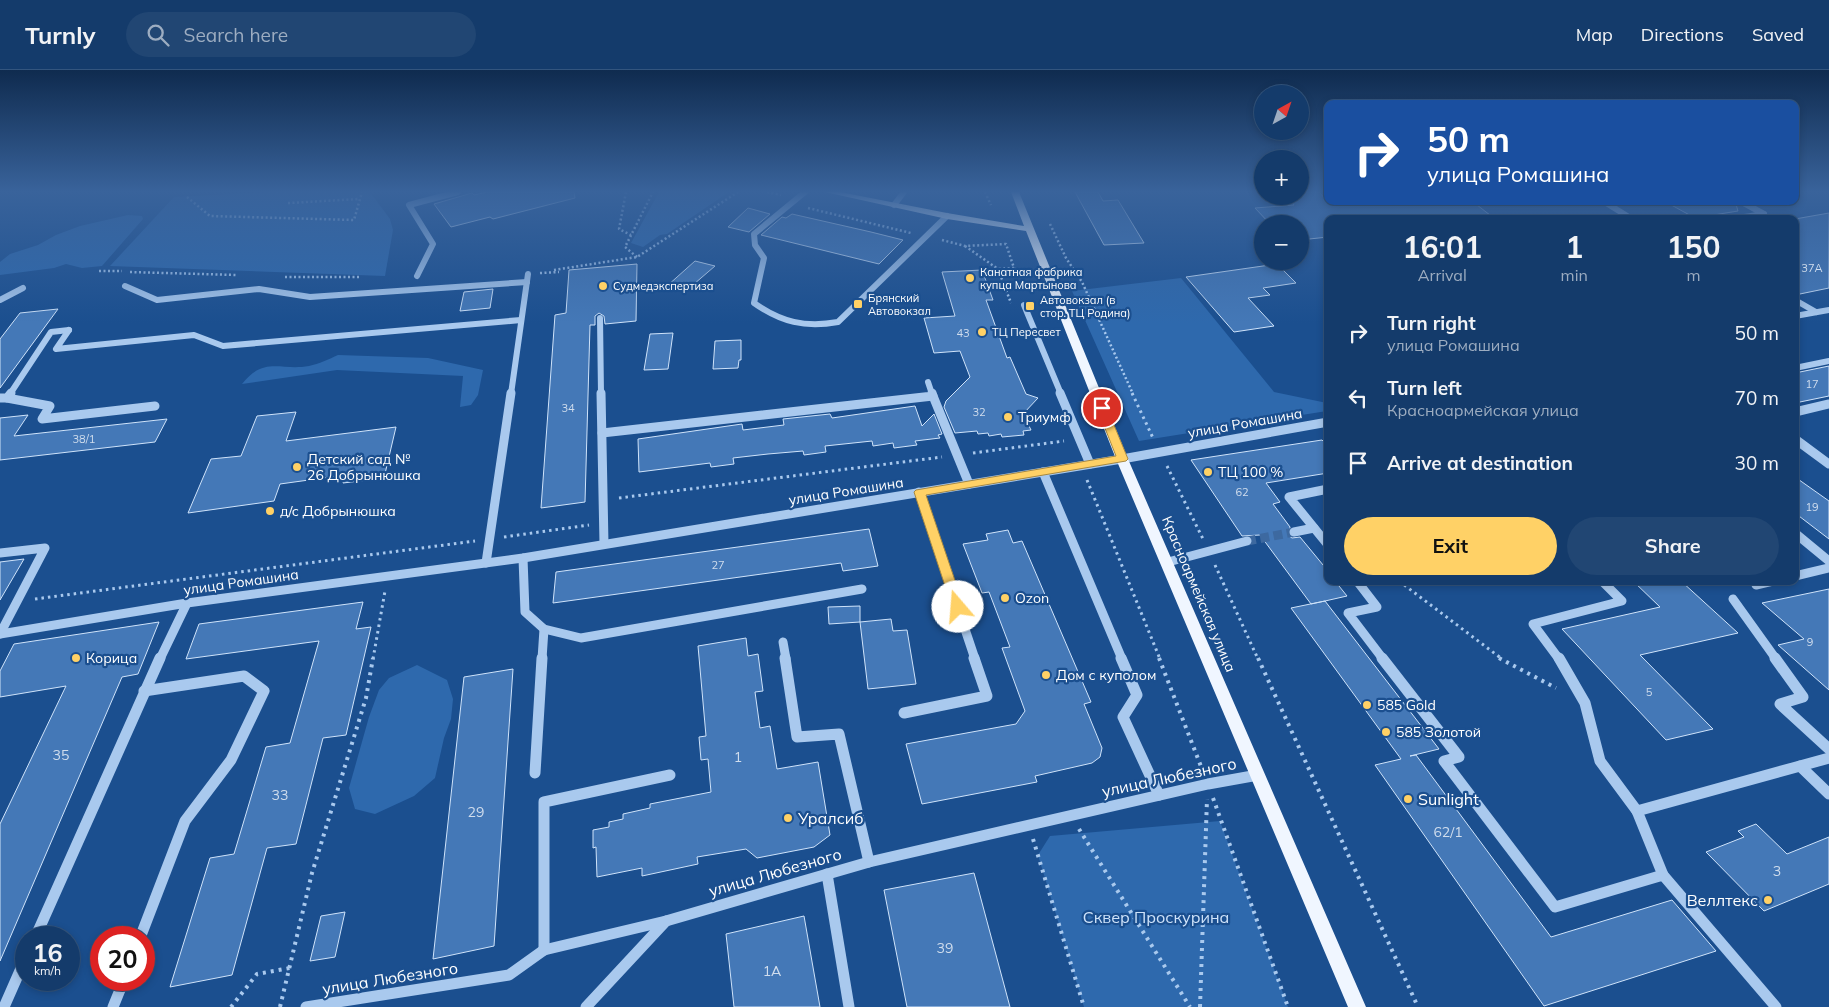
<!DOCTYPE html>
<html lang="en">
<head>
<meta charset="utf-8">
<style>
	:root { --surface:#143b6b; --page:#214673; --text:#f1f3f6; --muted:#9dadc1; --line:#33557e; --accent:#ffd166 }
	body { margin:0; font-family:Mulish,sans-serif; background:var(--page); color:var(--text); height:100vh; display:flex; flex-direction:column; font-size:19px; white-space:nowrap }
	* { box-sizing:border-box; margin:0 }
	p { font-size:16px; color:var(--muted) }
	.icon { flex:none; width:28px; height:28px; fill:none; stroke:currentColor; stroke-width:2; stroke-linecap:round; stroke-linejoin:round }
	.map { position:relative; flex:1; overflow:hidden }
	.side { position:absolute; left:1324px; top:145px; width:475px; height:370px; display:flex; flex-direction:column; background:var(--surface); border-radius:10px; box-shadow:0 2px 8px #0003,0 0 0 1px var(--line) }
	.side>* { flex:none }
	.top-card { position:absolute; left:1324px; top:30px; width:475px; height:105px; border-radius:10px; box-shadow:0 2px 8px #0003,0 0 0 1px var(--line); background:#1a4fa0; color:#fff; overflow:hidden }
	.needle { width:32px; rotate:40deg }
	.fabs { position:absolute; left:1254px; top:15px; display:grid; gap:10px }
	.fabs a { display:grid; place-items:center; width:55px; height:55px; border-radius:50%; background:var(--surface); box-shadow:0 2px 8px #0003,0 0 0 1px var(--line); font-size:25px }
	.speed { position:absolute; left:15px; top:856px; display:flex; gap:10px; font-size:25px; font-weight:700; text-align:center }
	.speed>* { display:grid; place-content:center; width:65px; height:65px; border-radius:50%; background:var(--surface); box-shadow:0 2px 8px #0003,0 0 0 1px var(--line); line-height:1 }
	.speed small { font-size:12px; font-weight:400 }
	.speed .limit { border:8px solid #d22; background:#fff; color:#111 }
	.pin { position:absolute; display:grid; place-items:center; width:42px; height:42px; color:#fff; margin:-21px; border:2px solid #fff; border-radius:50%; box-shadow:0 1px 5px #0007 }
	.me { position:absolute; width:55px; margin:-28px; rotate:342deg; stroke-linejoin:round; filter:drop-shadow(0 0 4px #0008) }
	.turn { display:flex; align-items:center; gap:18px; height:105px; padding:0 20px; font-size:22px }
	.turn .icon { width:65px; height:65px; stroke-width:2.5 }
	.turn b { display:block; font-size:35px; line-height:42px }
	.eta { display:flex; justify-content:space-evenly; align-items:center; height:85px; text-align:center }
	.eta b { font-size:30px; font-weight:700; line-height:35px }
	.button { display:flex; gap:10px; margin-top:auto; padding:10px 20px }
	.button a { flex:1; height:58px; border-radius:30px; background:var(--accent); color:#111; font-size:20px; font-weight:700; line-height:58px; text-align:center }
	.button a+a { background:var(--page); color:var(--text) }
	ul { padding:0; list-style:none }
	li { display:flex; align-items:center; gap:15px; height:65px; padding:0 20px }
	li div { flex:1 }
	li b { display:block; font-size:19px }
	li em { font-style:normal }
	header { display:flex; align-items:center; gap:30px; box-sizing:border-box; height:70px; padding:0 25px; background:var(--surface); border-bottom:1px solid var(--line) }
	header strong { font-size:24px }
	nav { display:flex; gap:28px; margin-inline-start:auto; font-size:18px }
	.search { width:350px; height:45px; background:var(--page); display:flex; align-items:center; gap:12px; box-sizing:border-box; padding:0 18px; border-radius:28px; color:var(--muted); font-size:19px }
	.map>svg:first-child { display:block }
	.green { fill:#2e69ad }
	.building { fill:#4478b7; stroke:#cfe3fa }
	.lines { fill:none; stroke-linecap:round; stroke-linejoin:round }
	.minor-tunnel { stroke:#3d69a0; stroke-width:9; stroke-dasharray:9 4.5; stroke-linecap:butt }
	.path-far2 { stroke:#a9c9ee; stroke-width:2.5; stroke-dasharray:2 2.5; stroke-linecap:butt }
	.path-far1 { stroke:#a9c9ee; stroke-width:3; stroke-dasharray:2.5 4; stroke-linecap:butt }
	.path { stroke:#a9c9ee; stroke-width:4; stroke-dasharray:3 5; stroke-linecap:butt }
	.minor-far2 { stroke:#a9c9ee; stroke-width:6 }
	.minor-far1 { stroke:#a9c9ee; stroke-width:9 }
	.minor { stroke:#a9c9ee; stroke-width:11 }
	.major { fill:#f0f6ff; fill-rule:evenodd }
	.route { fill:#ffd166; stroke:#a68842 }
	.poi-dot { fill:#ffd166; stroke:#1b4f8f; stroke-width:2 }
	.labels { text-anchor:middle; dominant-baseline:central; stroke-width:4.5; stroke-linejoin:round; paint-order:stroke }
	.number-label { font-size:11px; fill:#d0dded }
	.far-poi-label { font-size:11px; fill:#fff; stroke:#1b4f8f; text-anchor:start }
	.poi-label { font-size:14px; fill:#fff; stroke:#1b4f8f; text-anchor:start }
	.street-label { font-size:14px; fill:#fff; stroke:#1b4f8f }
	.near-number-label { font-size:14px; fill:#d0dded }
	.near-street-label { font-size:16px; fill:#fff; stroke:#1b4f8f }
	.near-poi-label { font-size:16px; fill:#fff; stroke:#1b4f8f; text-anchor:start }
	.near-park-label { font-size:16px; fill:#cfe3fa; stroke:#1b4f8f }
</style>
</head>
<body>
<header>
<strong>Turnly</strong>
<div class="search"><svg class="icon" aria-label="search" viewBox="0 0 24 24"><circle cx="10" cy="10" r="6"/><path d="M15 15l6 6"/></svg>Search here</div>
<nav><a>Map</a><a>Directions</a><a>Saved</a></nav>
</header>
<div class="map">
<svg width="1829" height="937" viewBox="0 0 1829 937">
	<rect width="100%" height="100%" fill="#1b4f8f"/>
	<g class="green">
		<path d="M271,122H370L390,149L393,160L385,206L110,196L174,127Z"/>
		<path d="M659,122H729L667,164L660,165L643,177L631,173Z"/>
		<path d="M128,145L142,146L143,149L102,196L82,198L66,194L54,198L0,205V192L10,184L38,175L56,165L80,156Z"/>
		<path d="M1181,208L1274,322L1327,333V341L1139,371L1072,221Z"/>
		<path d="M338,285L428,288L483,300L478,325L471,335L460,337L463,306L337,300L242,314C264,286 280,301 309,296C319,294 329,289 338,285Z"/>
		<path d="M417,595L447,610L453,629L451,649L444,668L435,708L414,726L375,744L355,739L349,718L369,647L379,620L389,608Z"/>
		<path d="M1220,751L1288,937H1084L1038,785L1050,766Z"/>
	</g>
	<g class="building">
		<path d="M487,122H574L575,128L493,149L490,147L451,157L434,134L472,123L474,125Z"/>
		<path d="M1075,122H1098L1103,131L1118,130L1144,173L1104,175Z"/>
		<path d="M1300,122H1319L1327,131H1472L1495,149H1328V167L1300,170V154H1270L1255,138L1294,135L1287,126H1300Z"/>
		<path d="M1664,131H1735L1738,141L1695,148Z"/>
		<path d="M748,138L770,144L749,162L728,157Z"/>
		<path d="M1829,143V218L1795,225V149Z"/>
		<path d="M792,144L871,162L903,170L879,194L761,165L782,147L786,148Z"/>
		<path d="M695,191L715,196L687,220L667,216Z"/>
		<path d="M637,194L636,251L605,254L604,246L599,243L595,246V255H590L585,432L541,438L555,245L566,243L569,200Z"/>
		<path d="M1277,194L1296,213L1263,218L1270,225L1248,228L1274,256L1234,262L1186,207Z"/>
		<path d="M982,200L993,230H986L1007,288L1010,287L1026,324L1038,328L1023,344L1031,360L1023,361L1024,365L1002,367L1001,364L989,366L988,363L978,364L977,361L955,363L944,337L946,331L970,307L960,281L934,283L924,248L955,246L942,202Z"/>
		<path d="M493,219L490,238L460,241L464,222Z"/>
		<path d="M58,239L0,318V269L20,243Z"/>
		<path d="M673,263L668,299L644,300L650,264Z"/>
		<path d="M741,270V290H739L738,298L713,299L715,271Z"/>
		<path d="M1829,296V326L1795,333V303Z"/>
		<path d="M915,336L922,356L934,344L942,364L938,365L940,368L915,371L917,375L894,378L893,373L873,376L872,371L825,376L826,382L804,385L803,381L768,384L733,388L734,394L711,397L710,393L639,402L638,369L742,354L743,360L784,355L783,349L830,344L832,348Z"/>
		<path d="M296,342L286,371L396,357L384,408L343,413L345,405L280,414L274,431L188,443L211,389L241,386L257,346Z"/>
		<path d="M28,345L14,366L167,349L155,372L0,390V348Z"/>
		<path d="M1322,370L1328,376V403L1266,413L1280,432L1273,434L1290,457L1289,466L1292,468L1300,467L1328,501V511H1335L1347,526L1325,531L1439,679L1410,686L1416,685L1551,867L1672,830L1716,881L1544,936L1375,695L1401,689L1291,538L1325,531L1311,534L1260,465L1242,466L1191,390Z"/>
		<path d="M1795,407L1829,431V469L1795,443Z"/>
		<path d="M869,459L878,496L843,501L841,493L553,533L556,502Z"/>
		<path d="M1008,460L1013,473L1022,471L1091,632L1084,634L1102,678L1100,687L1092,693L1035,706L1037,712L922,734L906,674L1016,654L1025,641L1002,578L1010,577L989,522L982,523L963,474L988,470L986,464Z"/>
		<path d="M24,489L0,530V492Z"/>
		<path d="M1633,511H1681L1738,563L1640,585L1713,659L1666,670L1562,559L1660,537Z"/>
		<path d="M1829,519V620L1778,575L1804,569L1762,533Z"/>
		<path d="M363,532L356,559L371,557L346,665L323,668L296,774L267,778L232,905L170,917L210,788L234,784L266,677L290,673L319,571L186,589L199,554Z"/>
		<path d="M860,536V552L829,554L828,537Z"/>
		<path d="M891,549L893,561L907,560L916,614L868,619L860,552Z"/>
		<path d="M159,552L138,604L122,607L0,891V754L66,616L0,627V601L14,574Z"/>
		<path d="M746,568L748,586L758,584L763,621L755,622L760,658L770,656L777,699L818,692L830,765L814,777L757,788L746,779L697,787L698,794L642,806V798L597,807L596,777L593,778V760L609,757V752L623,749V744L650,738V734L711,722L708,689L701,690L699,667L706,666L698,576Z"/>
		<path d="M513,599L494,876L433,889L464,607Z"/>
		<path d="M1756,754L1787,784L1829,767V814L1764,841L1706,782L1744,767L1738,761Z"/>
		<path d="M974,803L1010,937H907L884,820Z"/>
		<path d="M345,842L335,887L310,891L321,846Z"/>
		<path d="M804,846L820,937H734L726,864Z"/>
	</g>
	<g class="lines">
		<path class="minor-tunnel" d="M1247,471L1294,462"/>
		<g class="path-far2">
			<path d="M626,122L619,159L631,165"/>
			<path d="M767,122L781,125"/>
			<path d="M985,122L991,135"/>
			<path d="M187,127L210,146L354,150L362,122"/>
			<path d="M288,133L359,129"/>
			<path d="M808,138L911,163"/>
			<path d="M1050,154L1066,188L1082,212L1133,324"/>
			<path d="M942,170L965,176L1006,174L1014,198L998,199"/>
			<path d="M965,176L998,199L1011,233"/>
			<path d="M637,187L625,177L653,122"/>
			<path d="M554,200L637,187L738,122"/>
			<path d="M99,201H122"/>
			<path d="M130,202L237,205"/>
			<path d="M540,203L559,202"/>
			<path d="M285,207H361"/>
		</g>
		<g class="path-far1">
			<path d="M1132,323L1153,368"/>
			<path d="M973,383L1064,371"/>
			<path d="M1167,396L1203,469"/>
			<path d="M1087,410L1160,589"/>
			<path d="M619,428L942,387"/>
			<path d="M504,467L589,455"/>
			<path d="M1215,495L1258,589"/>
			<path d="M1399,511L1502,589"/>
			<path d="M35,529L475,471"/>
			<path d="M373,589L385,521"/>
		</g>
		<g class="path">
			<path d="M1159,588L1202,699"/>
			<path d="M1258,588L1418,937"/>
			<path d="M1499,588L1556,618"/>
			<path d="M1213,728L1288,937"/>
			<path d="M1079,759L1190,937"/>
			<path d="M1033,769L1084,937"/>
			<path d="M231,937L257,904L290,898"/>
			<path d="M280,937L312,803L366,628L373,588"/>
			<path d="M1200,937L1207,729"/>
		</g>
		<g class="minor-far2">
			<path d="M805,122L754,164L755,175L764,188L754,233C781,252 805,258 838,252L947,146"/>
			<path d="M1603,131L1632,149"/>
			<path d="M1740,131L1764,144"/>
			<path d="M894,135L904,122"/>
			<path d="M1731,149L1764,144"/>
			<path d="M417,206L433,174L409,135L458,122"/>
			<path d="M125,216L157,230L259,219L310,227L527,212"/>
			<path d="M0,230L23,218"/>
			<path d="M1795,230L1816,242"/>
			<path d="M1024,235L1061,324"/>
			<path d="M1795,246L1829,240"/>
			<path d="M600,248L601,324"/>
			<path d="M69,260L56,279L194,265L223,276L521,250"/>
			<path d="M1795,298L1829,291"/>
			<path d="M928,312L932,324"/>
			<path d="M10,324L51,262L69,260"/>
			<path d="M511,324L528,204"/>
		</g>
		<g class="minor-far1">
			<path d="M601,323L604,474"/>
			<path d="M1060,323L1090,394"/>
			<path d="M933,326L969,414"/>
			<path d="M0,328H7L11,323"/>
			<path d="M7,328L50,336L42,349L155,336"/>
			<path d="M1795,342L1829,334"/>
			<path d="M602,363L933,326L932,323"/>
			<path d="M1795,369L1829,394"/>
			<path d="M1043,402L1122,589"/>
			<path d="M1328,419L1289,427L1328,475"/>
			<path d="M919,422L975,589"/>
			<path d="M1294,462L1314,458"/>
			<path d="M1795,463L1829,491"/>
			<path d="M0,483L45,478L0,564"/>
			<path d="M523,488L525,542L544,559L581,568L862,519"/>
			<path d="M1168,492L1247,471"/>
			<path d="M486,493L511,323"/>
			<path d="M1795,506L1829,498"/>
			<path d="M1357,511L1377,537L1348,543L1383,589"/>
			<path d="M1756,515L1773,511"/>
			<path d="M1733,529L1776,589"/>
			<path d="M0,564L187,533L523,488L1122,389L1328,352"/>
			<path d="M783,572L786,589"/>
			<path d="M160,589L187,533"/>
			<path d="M542,589L544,559"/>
			<path d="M1559,589L1533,554L1622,531L1602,511"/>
		</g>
		<g class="minor">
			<path d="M785,588L797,667L839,664L869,792"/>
			<path d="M1121,588L1137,625L1123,647L1159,725"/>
			<path d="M1382,588L1459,687L1444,691L1555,837L1663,805L1776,937"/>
			<path d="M1559,588L1585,633L1600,691L1637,741"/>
			<path d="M1775,588L1803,627L1780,634L1829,679"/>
			<path d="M904,643L987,626L974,588"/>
			<path d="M1800,696L1829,724"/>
			<path d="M535,703L542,588"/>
			<path d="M827,804L849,937"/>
			<path d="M1663,805L1637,741L1829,688"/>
			<path d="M35,868L160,588"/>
			<path d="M140,868L185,751L231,690L264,621L244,606L144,621"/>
			<path d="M544,880V732L670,705"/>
			<path d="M4,937L26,887"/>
			<path d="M113,937L124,910"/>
			<path d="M306,937L509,905L544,880L666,851L869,792L1208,714L1258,705"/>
			<path d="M586,937L666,851"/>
		</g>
		<path class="major" d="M825,122H840L947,143L1024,156L1011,122H1019L1128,389L1366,937H1348L1116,389L1026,161L947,149Z"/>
	</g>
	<linearGradient id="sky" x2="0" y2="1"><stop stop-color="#0f2b4f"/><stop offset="0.48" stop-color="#39639b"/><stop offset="1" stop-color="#39639b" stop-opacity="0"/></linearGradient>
	<rect width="1829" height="253" fill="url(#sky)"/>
	<path class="route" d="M1102,335L1107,338L1128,389L1126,391L926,425L964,537L958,541L953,540L914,422L916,420L1116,386L1097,338Z"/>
	<g class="poi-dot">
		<circle cx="970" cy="208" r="5"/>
		<circle cx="603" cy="216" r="5"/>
		<rect x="853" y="229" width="10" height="10" rx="2.5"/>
		<rect x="1025" y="231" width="10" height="10" rx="2.5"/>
		<circle cx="982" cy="262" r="5"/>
		<circle cx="1008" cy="347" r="5"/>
		<circle cx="297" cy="397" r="5"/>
		<circle cx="1208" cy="402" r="5"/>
		<circle cx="270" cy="441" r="5"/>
		<circle cx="1005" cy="528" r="5"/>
		<circle cx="76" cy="588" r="5"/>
		<circle cx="1046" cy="605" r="5"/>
		<circle cx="1367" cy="635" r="5"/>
		<circle cx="1386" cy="662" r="5"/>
		<circle cx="1408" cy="729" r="5"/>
		<circle cx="788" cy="748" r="5"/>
		<circle cx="1768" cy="830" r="5"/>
	</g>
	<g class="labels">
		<g class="number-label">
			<text x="1812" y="198">37А</text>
			<text x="963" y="263">43</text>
			<text x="1812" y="314">17</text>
			<text x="568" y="338">34</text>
			<text x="979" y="342">32</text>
			<text x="84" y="369">38/1</text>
			<text x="1242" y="422">62</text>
			<text x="1812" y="437">19</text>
			<text x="718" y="495">27</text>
			<text x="1810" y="572">9</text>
			<text x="1649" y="622">5</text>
		</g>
		<g class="far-poi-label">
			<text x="980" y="202">Канатная фабрика<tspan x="980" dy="13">купца Мартынова</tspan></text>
			<text x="613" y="216">Судмедэкспертиза</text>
			<text x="868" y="228">Брянский<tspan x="868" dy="13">Автовокзал</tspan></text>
			<text x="1040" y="230">Автовокзал (в<tspan x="1040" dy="13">стор. ТЦ Родина)</tspan></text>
			<text x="992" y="262">ТЦ Пересвет</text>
		</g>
		<g class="poi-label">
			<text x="1018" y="347">Триумф</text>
			<text x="307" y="389">Детский сад №<tspan x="307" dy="16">26 Добрынюшка</tspan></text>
			<text x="1218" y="402">ТЦ 100 %</text>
			<text x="280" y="441">д/с Добрынюшка</text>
			<text x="1015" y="528">Ozon</text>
			<text x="86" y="588">Корица</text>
			<text x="1056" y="605">Дом с куполом</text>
			<text x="1377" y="635">585 Gold</text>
			<text x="1396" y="662">585 Золотой</text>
		</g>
		<g class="street-label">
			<text transform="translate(1245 353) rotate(-10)">улица Ромашина</text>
			<text transform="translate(846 421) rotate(-9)">улица Ромашина</text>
			<text transform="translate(241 512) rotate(-8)">улица Ромашина</text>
			<text transform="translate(1199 524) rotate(67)">Красноармейская улица</text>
		</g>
		<g class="near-number-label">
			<text x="61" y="685">35</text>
			<text x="738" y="687">1</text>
			<text x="280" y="725">33</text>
			<text x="476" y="742">29</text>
			<text x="1448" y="762">62/1</text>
			<text x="1777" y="801">3</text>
			<text x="945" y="878">39</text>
			<text x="772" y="901">1А</text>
		</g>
		<g class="near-street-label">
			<text transform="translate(1169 707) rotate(-12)">улица Любезного</text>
			<text transform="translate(775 802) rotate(-16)">улица Любезного</text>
			<text transform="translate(390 908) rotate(-9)">улица Любезного</text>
		</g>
		<g class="near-poi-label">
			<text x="1418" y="729">Sunlight</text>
			<text x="798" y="748">Уралсиб</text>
			<text x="1758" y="830" text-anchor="end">Веллтекс</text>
		</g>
		<g class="near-park-label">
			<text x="1156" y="847">Сквер Проскурина</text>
		</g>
	</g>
</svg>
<div class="fabs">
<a><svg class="needle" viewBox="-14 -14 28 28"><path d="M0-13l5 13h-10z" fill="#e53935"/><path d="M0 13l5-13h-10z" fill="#9dadc1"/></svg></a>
<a>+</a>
<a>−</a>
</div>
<div class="speed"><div>16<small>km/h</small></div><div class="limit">20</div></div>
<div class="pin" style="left:1102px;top:338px;background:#d93025"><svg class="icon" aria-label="arrive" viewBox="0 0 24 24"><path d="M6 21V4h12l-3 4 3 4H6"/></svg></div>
<svg class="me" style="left:958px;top:537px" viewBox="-20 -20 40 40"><circle r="19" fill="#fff"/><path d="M0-13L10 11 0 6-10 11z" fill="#ffd166"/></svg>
<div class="top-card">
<div class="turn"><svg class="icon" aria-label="right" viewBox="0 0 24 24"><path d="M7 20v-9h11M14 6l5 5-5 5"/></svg><div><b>50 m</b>улица Ромашина</div></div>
</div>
<section class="side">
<div class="eta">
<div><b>16:01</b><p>Arrival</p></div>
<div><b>1</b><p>min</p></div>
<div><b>150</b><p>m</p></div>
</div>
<ul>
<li><svg class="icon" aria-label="right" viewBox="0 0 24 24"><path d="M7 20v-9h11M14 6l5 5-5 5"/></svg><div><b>Turn right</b><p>улица Ромашина</p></div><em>50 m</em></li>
<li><svg class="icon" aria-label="left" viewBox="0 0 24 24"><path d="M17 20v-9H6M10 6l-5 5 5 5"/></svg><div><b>Turn left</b><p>Красноармейская улица</p></div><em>70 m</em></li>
<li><svg class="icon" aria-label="arrive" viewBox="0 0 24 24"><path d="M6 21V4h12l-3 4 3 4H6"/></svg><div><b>Arrive at destination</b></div><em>30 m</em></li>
</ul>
<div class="button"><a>Exit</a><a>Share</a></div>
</section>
</div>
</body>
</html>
